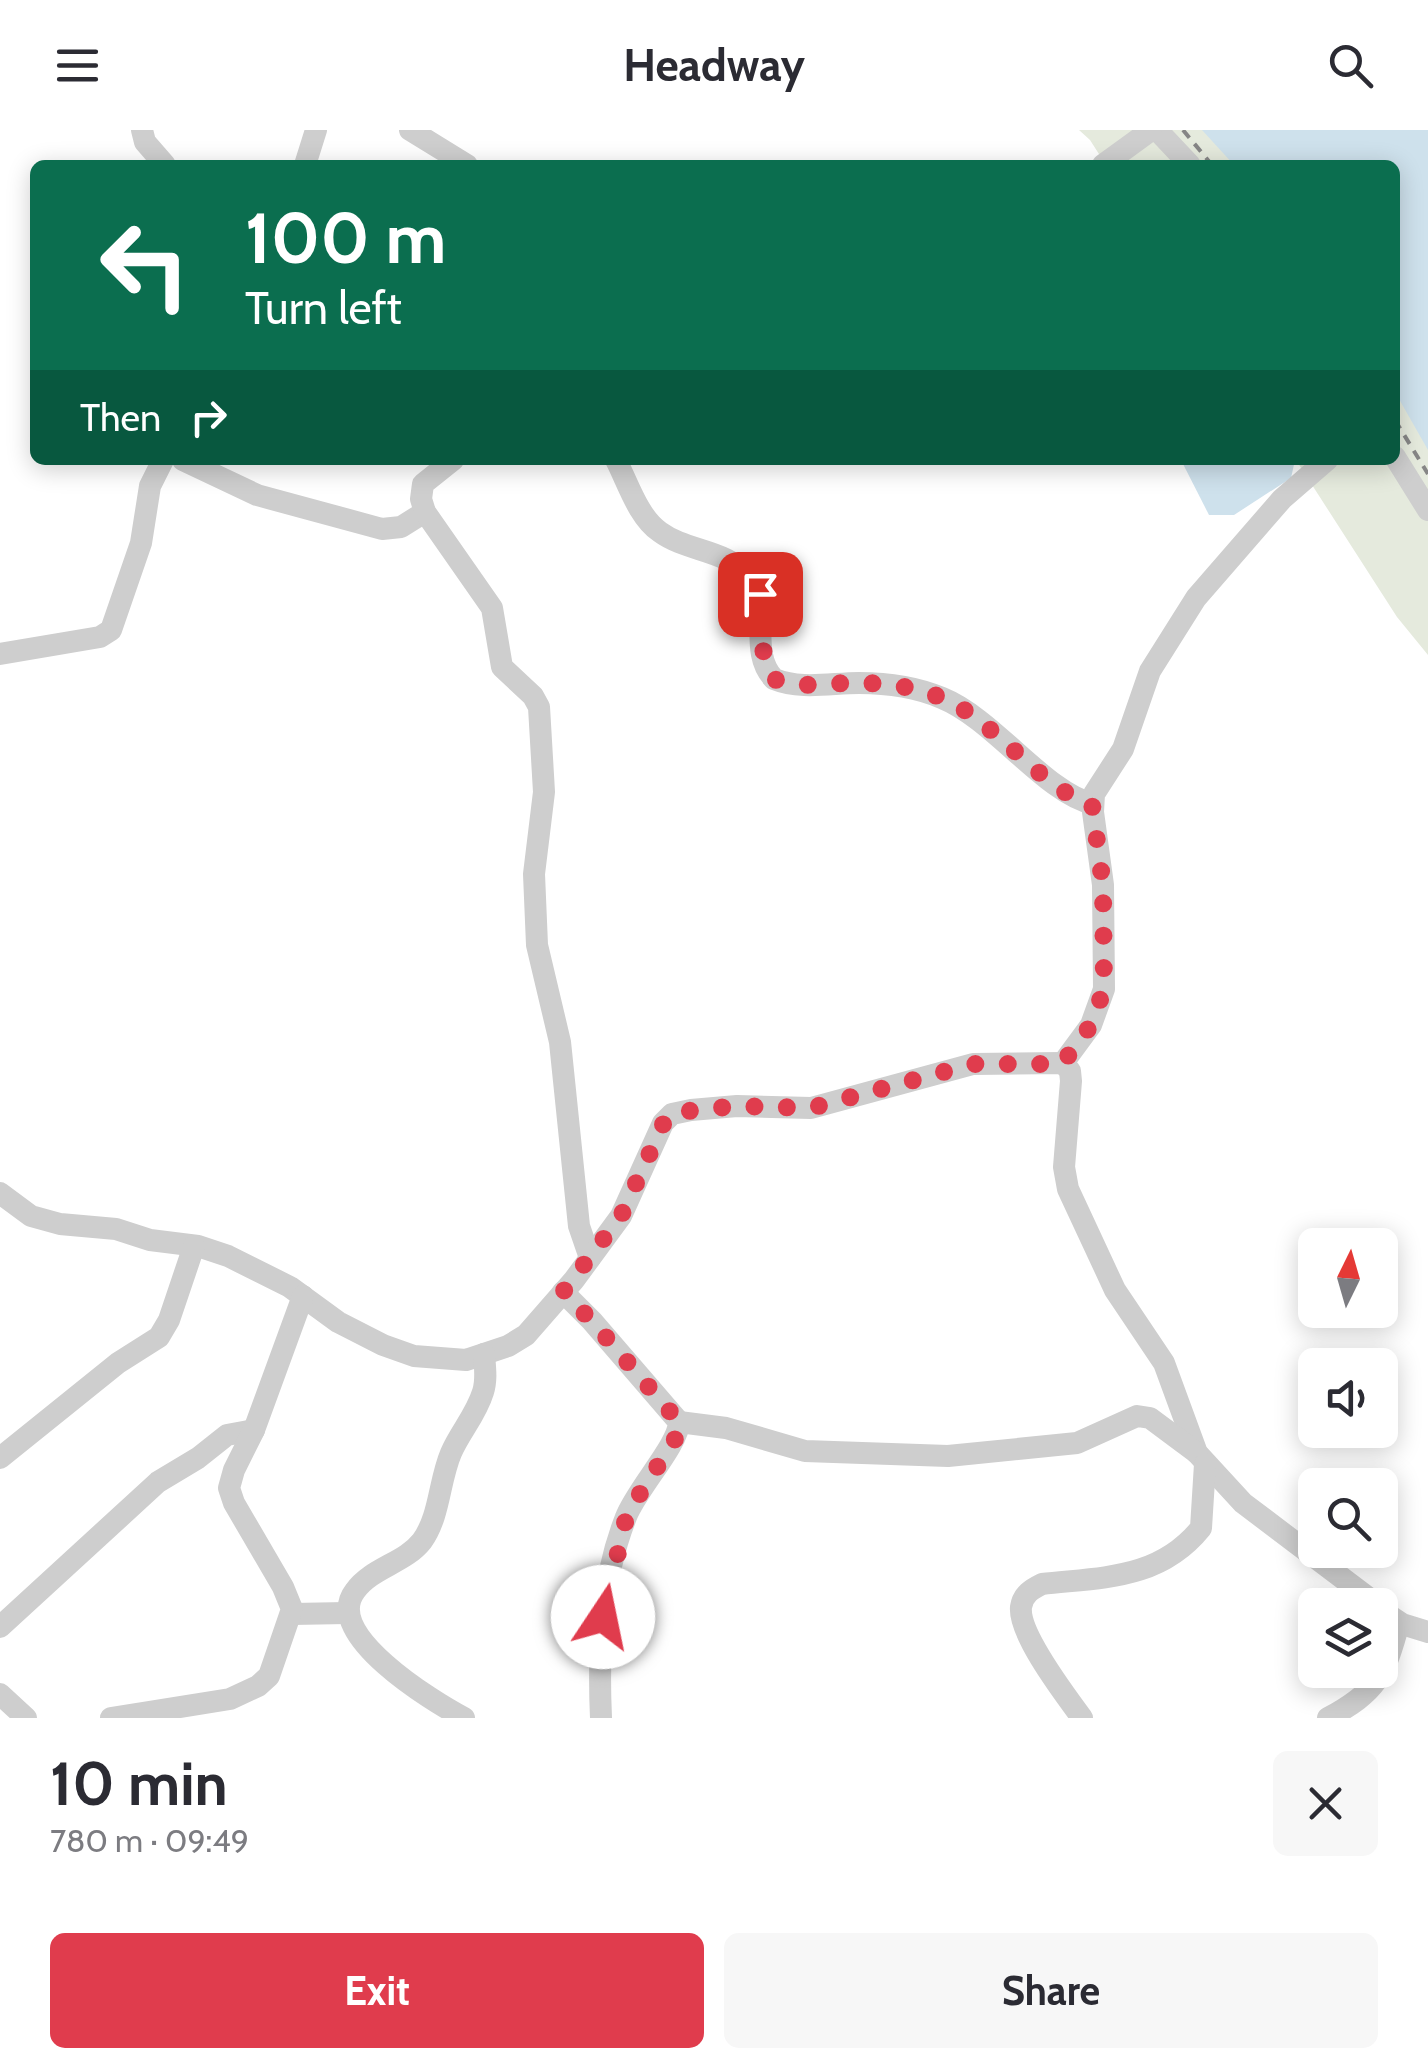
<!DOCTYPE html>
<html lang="en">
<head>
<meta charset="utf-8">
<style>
	:root { --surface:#fff; --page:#f7f7f7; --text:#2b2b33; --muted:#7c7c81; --accent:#e03c4d }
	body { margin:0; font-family:Cabin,sans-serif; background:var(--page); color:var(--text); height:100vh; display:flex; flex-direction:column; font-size:38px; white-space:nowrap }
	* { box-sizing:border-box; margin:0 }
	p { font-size:32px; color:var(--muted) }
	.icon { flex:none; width:55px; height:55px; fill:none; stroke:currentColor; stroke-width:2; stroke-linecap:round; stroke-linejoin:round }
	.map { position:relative; height:1588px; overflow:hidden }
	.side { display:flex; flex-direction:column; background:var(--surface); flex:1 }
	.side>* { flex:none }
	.hud { position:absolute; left:30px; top:30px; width:1370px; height:305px; border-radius:15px; box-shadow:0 5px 25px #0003; background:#0b6e4f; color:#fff; overflow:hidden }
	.needle { width:65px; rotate:5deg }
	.controls { position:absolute; left:1298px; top:1098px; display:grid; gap:20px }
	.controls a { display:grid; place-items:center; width:100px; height:100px; border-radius:15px; background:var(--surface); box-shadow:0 5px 25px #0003; font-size:50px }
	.pin { position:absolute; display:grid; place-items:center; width:85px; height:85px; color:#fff; margin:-42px; border-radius:20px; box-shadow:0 5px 15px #0006 }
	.me { position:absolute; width:110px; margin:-55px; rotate:11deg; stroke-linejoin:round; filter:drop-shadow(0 0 8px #0008) }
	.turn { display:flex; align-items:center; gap:35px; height:210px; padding:0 50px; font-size:45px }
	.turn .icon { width:130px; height:130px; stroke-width:2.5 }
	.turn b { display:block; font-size:70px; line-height:85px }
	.then { display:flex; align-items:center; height:95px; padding:0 50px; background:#0003; gap:20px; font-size:38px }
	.round { display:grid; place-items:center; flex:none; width:105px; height:105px; border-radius:15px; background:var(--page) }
	.overview { display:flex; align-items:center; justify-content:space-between; height:170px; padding:0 50px }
	h1 { font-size:60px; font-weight:700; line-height:75px }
	.button { display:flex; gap:20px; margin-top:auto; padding:20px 50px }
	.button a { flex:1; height:115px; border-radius:15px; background:var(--accent); color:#fff; font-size:40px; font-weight:700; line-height:115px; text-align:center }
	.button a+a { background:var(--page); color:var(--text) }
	header { display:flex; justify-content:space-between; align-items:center; height:130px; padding:0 50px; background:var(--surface); font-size:45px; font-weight:700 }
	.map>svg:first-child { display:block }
	.green { fill:#e5eadd }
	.water { fill:#cee1ec }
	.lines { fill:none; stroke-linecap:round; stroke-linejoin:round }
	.minor { stroke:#cecece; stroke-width:22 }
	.rail { stroke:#868686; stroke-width:4; stroke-dasharray:10 8; stroke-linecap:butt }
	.route { stroke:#e03c4d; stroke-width:18; stroke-dasharray:0 32.4 }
</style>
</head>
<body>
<header><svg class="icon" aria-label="menu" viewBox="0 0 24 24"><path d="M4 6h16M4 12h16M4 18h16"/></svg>Headway<svg class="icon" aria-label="search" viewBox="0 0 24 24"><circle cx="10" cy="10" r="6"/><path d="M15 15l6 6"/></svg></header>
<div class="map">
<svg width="1428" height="1588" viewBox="0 0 1428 1588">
	<rect width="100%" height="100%" fill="#fff"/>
	<path class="green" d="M1079,0H1428V525L1397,487L1296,330H1395V35H1106L1090,10Z"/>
	<g class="water">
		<path d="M1202,0H1428V320L1395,262V35H1234Z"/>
		<path d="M1181,330H1295L1291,348L1234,385H1209Z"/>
	</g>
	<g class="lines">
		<g class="minor">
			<path d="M142,0L145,12L165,35"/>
			<path d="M410,0L467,35"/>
			<path d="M1157,0L1190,35"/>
			<path d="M305,35L316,0"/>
			<path d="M1103,35L1151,0"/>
			<path d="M1395,327L1428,380"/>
			<path d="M183,330L257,365L382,399L401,397L425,382"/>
			<path d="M453,330L423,354L421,369L425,382L492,478L502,537L533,566L539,577L544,662L534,744L537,815L560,912L579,1096L590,1128"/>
			<path d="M616,330C628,353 638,387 660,402C687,422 727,419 749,447C773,476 747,521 774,549C801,560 831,553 859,553C887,553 916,557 942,568C994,589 1045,663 1093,674"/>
			<path d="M0,524L100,507L111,500L141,413L150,356L163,330"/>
			<path d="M1063,933L1091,895L1104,859L1103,755L1093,682L1094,664L1123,619L1150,541L1196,468L1282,369L1327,330"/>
			<path d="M0,1063L31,1086L60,1094L116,1099L150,1110L198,1116L228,1126L290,1157L338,1192L383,1215L414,1226L466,1230L508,1216L526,1205L574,1150L621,1086L663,993L672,984L691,980L737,976L811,978L973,934L1063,933L1070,941L1071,951L1064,1037L1068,1059L1115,1160L1164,1233L1197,1323L1243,1373L1378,1475"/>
			<path d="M563,1162L592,1191L679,1292C679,1314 636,1360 626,1387C601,1450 598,1521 601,1588"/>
			<path d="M679,1292L726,1298L805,1321L948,1326L1077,1313L1137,1286L1150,1288L1197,1323"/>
			<path d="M0,1328L118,1233L159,1207L169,1190L194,1116"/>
			<path d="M292,1484L347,1483"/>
			<path d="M1390,1486L1402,1494L1428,1502"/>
			<path d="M0,1497L158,1352L198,1328L227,1305L254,1300"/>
			<path d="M0,1564L26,1588"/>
			<path d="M111,1588L230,1569L258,1556L269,1546L292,1479L283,1457L234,1373L229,1358L234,1340L254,1300L303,1166"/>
			<path d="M464,1588C432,1571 322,1504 355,1461C371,1438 405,1433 422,1411C440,1386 439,1351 451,1323C460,1302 476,1285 483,1262C487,1250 485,1237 484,1224"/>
			<path d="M1082,1588C1066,1566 1018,1504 1021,1477C1023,1464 1032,1459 1042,1454C1102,1447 1159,1450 1201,1398L1205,1334"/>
			<path d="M1328,1588C1377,1562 1385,1545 1399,1493"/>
		</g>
		<g class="rail">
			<path d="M1183,0L1212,35"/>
			<path d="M1395,290L1428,344"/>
		</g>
	</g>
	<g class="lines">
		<path class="route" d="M603,1487L627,1384L677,1306L679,1292L592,1191L563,1162L621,1086L666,988L679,982L736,976L811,978L973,934H1062L1091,895L1104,859L1103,755L1092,674C1046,664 994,589 942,568C916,557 887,553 859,553C831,552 801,560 774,549L764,530L760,464"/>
	</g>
</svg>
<div class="controls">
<a><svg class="needle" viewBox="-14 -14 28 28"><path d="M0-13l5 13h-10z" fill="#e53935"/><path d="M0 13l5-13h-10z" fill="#7c7c81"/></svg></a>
<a><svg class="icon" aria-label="sound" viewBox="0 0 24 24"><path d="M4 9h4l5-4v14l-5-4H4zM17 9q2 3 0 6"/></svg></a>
<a><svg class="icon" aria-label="search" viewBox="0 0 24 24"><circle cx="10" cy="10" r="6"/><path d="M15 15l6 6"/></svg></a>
<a><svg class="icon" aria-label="layers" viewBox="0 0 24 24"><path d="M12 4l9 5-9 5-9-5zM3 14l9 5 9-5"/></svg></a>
</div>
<div class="pin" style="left:760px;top:464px;background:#d93025"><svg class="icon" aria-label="arrive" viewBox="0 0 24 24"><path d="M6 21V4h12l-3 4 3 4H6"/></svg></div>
<svg class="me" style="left:603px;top:1487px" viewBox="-20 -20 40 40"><circle r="19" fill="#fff"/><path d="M0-13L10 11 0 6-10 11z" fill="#e03c4d"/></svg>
<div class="hud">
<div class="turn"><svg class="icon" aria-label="left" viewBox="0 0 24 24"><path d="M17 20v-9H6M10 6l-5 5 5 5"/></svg><div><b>100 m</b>Turn left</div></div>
<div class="then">Then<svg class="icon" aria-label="right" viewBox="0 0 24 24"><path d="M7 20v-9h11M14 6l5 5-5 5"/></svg></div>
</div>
</div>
<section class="side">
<div class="overview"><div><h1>10 min</h1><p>780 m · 09:49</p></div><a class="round"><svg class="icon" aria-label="close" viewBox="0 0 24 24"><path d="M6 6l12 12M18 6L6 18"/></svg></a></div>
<div class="button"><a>Exit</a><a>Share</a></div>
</section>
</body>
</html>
